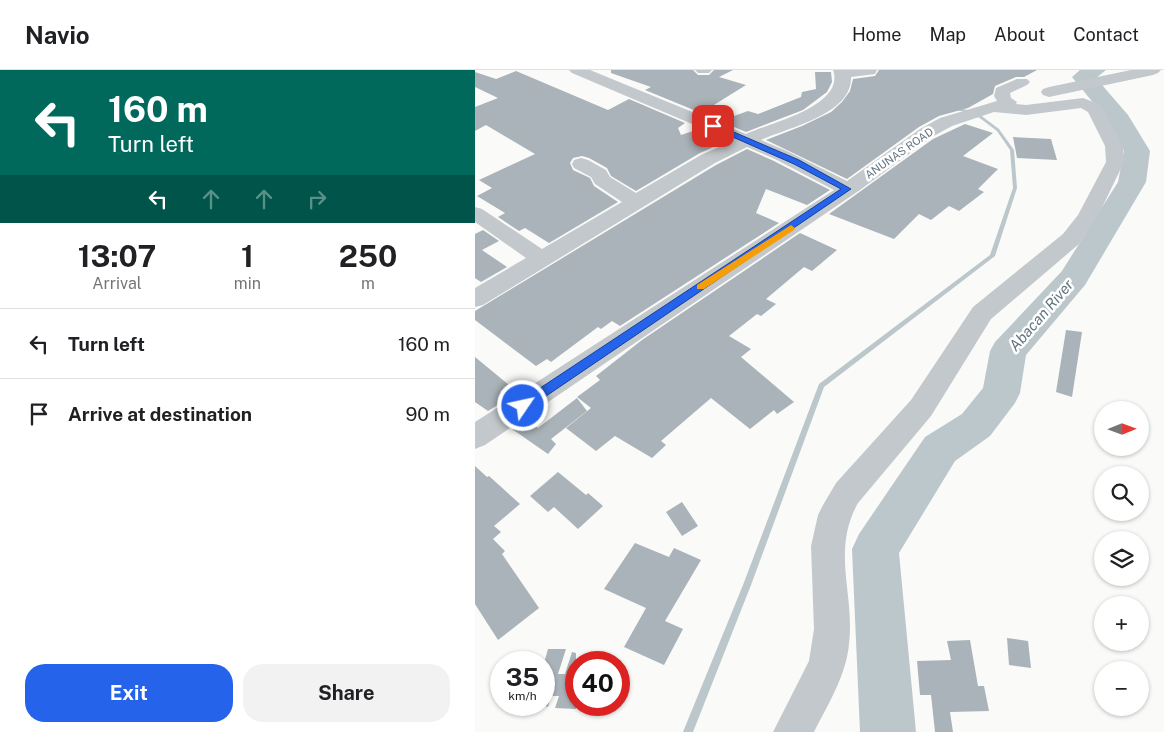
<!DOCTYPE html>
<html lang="en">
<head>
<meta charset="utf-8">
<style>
	:root { --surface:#fff; --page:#f2f2f2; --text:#202124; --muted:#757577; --line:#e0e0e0; --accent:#2563eb }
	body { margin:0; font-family:"Public Sans",sans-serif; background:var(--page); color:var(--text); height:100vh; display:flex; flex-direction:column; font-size:19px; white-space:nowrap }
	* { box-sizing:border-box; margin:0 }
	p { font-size:16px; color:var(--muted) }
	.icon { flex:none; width:28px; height:28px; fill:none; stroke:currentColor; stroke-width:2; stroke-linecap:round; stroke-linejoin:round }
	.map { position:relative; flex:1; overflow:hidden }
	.sheet { display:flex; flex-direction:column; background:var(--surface); width:475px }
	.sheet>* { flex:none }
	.hud { background:#00695c; color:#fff; overflow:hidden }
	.needle { width:32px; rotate:89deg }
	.tools { position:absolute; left:619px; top:331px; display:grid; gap:10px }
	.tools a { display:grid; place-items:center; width:55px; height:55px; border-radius:50%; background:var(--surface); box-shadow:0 1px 4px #0004; font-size:25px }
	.speed { position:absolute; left:15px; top:581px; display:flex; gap:10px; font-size:25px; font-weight:700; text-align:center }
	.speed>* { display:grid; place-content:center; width:65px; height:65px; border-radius:50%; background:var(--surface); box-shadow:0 1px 4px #0004; line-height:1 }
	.speed small { font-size:12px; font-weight:400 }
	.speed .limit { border:8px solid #d22; background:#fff; color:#111 }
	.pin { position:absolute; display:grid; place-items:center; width:42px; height:42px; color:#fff; margin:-21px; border-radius:10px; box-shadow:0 2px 8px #0006 }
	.me { position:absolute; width:55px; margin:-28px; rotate:56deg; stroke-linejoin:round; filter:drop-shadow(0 0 4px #0008) }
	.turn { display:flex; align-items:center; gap:18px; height:105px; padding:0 25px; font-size:22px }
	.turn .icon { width:65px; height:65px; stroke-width:2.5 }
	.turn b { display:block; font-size:35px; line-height:42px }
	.lanes { display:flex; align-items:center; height:48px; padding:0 25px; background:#0003; justify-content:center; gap:25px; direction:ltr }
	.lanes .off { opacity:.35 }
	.eta { display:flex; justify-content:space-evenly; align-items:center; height:85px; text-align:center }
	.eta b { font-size:30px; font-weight:700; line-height:35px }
	.button { display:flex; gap:10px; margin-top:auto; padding:10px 25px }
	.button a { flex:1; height:58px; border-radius:20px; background:var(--accent); color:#fff; font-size:20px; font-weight:700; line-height:58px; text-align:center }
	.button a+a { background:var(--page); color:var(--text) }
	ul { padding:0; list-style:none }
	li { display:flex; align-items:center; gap:15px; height:70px; padding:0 25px; border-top:1px solid var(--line) }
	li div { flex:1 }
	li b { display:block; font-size:19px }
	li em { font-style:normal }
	header { display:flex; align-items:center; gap:30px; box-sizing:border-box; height:70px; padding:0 25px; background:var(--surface); border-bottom:1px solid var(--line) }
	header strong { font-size:24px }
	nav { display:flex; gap:28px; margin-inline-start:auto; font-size:18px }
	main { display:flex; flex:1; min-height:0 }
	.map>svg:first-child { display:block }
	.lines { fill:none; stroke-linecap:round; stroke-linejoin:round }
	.stream { fill:#bbc7cb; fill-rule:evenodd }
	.river { fill:#bbc7cb; fill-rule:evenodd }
	.building { fill:#aab3b9 }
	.minor { fill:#c3c8cc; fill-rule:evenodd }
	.route { fill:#2563eb; stroke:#184099 }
	.slow { fill:#f59e0b }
	.labels { text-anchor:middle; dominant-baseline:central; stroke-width:5; stroke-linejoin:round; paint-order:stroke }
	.far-street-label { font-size:11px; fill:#657683; stroke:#fff }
	.water-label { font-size:15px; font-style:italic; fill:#60757c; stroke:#fff }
</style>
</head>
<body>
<header>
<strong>Navio</strong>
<nav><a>Home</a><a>Map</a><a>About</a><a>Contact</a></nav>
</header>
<main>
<section class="sheet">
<div class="hud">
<div class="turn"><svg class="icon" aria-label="left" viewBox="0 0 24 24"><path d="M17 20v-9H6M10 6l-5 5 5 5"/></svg><div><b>160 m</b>Turn left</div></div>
<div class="lanes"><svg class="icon" aria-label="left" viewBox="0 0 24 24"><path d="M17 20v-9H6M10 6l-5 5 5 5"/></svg><svg class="icon off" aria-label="ahead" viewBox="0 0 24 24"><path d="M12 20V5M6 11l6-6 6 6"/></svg><svg class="icon off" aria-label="ahead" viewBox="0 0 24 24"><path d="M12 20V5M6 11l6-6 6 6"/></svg><svg class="icon off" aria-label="right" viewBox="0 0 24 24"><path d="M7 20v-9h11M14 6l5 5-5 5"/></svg></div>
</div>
<div class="eta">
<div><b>13:07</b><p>Arrival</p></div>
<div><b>1</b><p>min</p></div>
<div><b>250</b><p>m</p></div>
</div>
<ul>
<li><svg class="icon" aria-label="left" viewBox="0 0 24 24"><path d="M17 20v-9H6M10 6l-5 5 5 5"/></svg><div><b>Turn left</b></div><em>160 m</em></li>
<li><svg class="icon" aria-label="arrive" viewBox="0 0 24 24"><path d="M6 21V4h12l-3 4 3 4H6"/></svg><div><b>Arrive at destination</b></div><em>90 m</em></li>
</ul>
<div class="button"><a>Exit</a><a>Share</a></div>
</section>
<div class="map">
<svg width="689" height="662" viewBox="0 0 689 662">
	<rect width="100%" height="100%" fill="#fafaf8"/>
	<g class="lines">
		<path class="stream" d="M480,38L500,41L524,59L539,80L542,118L520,186L349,317L276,515L218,662H208L268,515L344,314L515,185L538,118L535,80L522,61L498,43L480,40Z"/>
		<path class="river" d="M605,0H631L621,8L653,45L675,81L671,112L610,215L551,285L545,323L540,333L515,366L480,391L424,483L441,662H385L377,479L384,464L450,367L487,344L508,318L515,281L520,272L587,201L643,112L649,81L634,52L597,7Z"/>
	</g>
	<g class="building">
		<path d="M136,0H218L223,5H234L239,0H258L244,7L271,15L226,43L170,20L176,17L136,3Z"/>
		<path d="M404,0H562L549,7H541L520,16L518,24L493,38L464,46L444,57L372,109L291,70L327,56L356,42L367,32L375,21L378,9L400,6Z"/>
		<path d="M41,1L133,40L154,29L210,53L203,58L206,65L224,59L252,71L225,83L161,121L136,106L132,98L114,88L107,86L98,88L95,93L98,100L115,108L119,116L143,132L74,173L50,158L44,161L23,147L30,143L2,126L17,118L4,110L60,84L11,55L0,61V37L23,28L0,17V2L21,9Z"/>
		<path d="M340,2H356L357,12L352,22L328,40L271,62L245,51L273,41L283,44L326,27L327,22L341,19Z"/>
		<path d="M490,54L518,63L488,86L523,99L503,119L509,122L484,141L474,136L456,150L444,144L419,169L354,144L458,69Z"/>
		<path d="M538,67L576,69L582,90L542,88Z"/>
		<path d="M272,79L299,91L355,120L332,135L291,119L281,143L304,153L145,256L137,251L126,259L123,257L76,292L72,289L61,296L0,250V241L241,95Z"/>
		<path d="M8,160L24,171L7,180L32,197L6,212L0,208V164Z"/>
		<path d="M325,163L362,180L337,201L329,197L291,229L301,234L286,246L282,244L254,266L276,279L266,287L319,332L302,344L299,340L275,359L236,328L186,371L191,375L177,388L140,366L121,381L91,358L116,338L102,327L125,310L121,306L167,270Z"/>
		<path d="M591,260L607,262L597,327L581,322Z"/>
		<path d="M0,287L34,315L25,322L34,328L13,341L0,332Z"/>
		<path d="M102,328L112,341L76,369L81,374L73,384L37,359L52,349L63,358Z"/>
		<path d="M0,396L12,407L14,406L45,434L19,456L26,462L18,469L30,481L27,484L64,538L23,570L0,534Z"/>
		<path d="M83,402L111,425L113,423L128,436L103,459L79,437L73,442L55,426Z"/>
		<path d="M207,432L223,456L207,466L191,442Z"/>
		<path d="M160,473L194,487L199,478L226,490L190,551L208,559L189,595L149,577L171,538L129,519Z"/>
		<path d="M532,568L553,571L556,598L534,595Z"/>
		<path d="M495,570L503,616H509L514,641L475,642L478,662H460L456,625H445L442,591L476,590L472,571Z"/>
		<path d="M73,579H91L83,604H90L97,582L101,583V639L80,638L84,626H76L73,637L69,636V593Z"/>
	</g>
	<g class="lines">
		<g class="minor">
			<path d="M94,0H115L271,64C295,53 371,36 358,0H402L400,4L376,7C377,45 313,57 286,70L312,81L372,111L445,59L465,48L522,31L519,26L521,18L542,9H552L555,12L552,15L535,23L536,28L542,32L541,34L551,35L608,28L626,35L648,76L649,92L623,146L604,174L516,249L456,346L383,433C356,481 380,524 374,574C371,606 353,634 339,662H298L334,591L339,559L336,476L343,445L348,435L361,413L436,330L498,237L588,164L603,145L631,92L630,76L613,42L606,38L551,45L519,42L477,56L457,67L385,120L10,375L0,379V352L359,120L300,89L272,77L240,93L8,235L0,237V218L51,188L0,152V137L7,139L67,179L147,132L120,114L116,107L99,98L97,94L99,90L106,88L113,90L131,100L135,107L161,123L226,85L257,71L97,3Z"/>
			<path d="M220,0H237L234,3H223Z"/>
			<path d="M656,0H686L683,3L678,5L574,27L568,25L566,22L568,19L574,17Z"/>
		</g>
	</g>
	<path class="route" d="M235,54H240L324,90L376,119L52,339H44L42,336L44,332L366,119L319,94L235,57Z"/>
	<path class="slow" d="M316,155L320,158L319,160L229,219H222V215Z"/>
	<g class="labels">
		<g class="far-street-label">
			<text transform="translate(424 83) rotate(-35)">ANUNAS ROAD</text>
		</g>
		<g class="water-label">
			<text transform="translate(566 245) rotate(-49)">Abacan River</text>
		</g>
	</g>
</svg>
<div class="tools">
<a><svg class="needle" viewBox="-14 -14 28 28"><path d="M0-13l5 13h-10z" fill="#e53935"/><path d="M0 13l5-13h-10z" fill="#757577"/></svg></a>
<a><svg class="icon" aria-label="search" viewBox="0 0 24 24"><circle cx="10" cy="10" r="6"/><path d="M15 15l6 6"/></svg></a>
<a><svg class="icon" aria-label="layers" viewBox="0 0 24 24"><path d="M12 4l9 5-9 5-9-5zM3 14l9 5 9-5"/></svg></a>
<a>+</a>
<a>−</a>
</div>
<div class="speed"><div>35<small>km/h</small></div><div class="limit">40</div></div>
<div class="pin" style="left:238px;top:56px;background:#d93025"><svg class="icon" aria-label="arrive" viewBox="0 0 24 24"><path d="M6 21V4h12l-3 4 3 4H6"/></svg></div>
<svg class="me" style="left:48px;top:336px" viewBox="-20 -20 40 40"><circle r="17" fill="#2563eb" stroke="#fff" stroke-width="3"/><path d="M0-11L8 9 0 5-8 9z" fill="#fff"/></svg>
</div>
</main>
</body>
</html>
